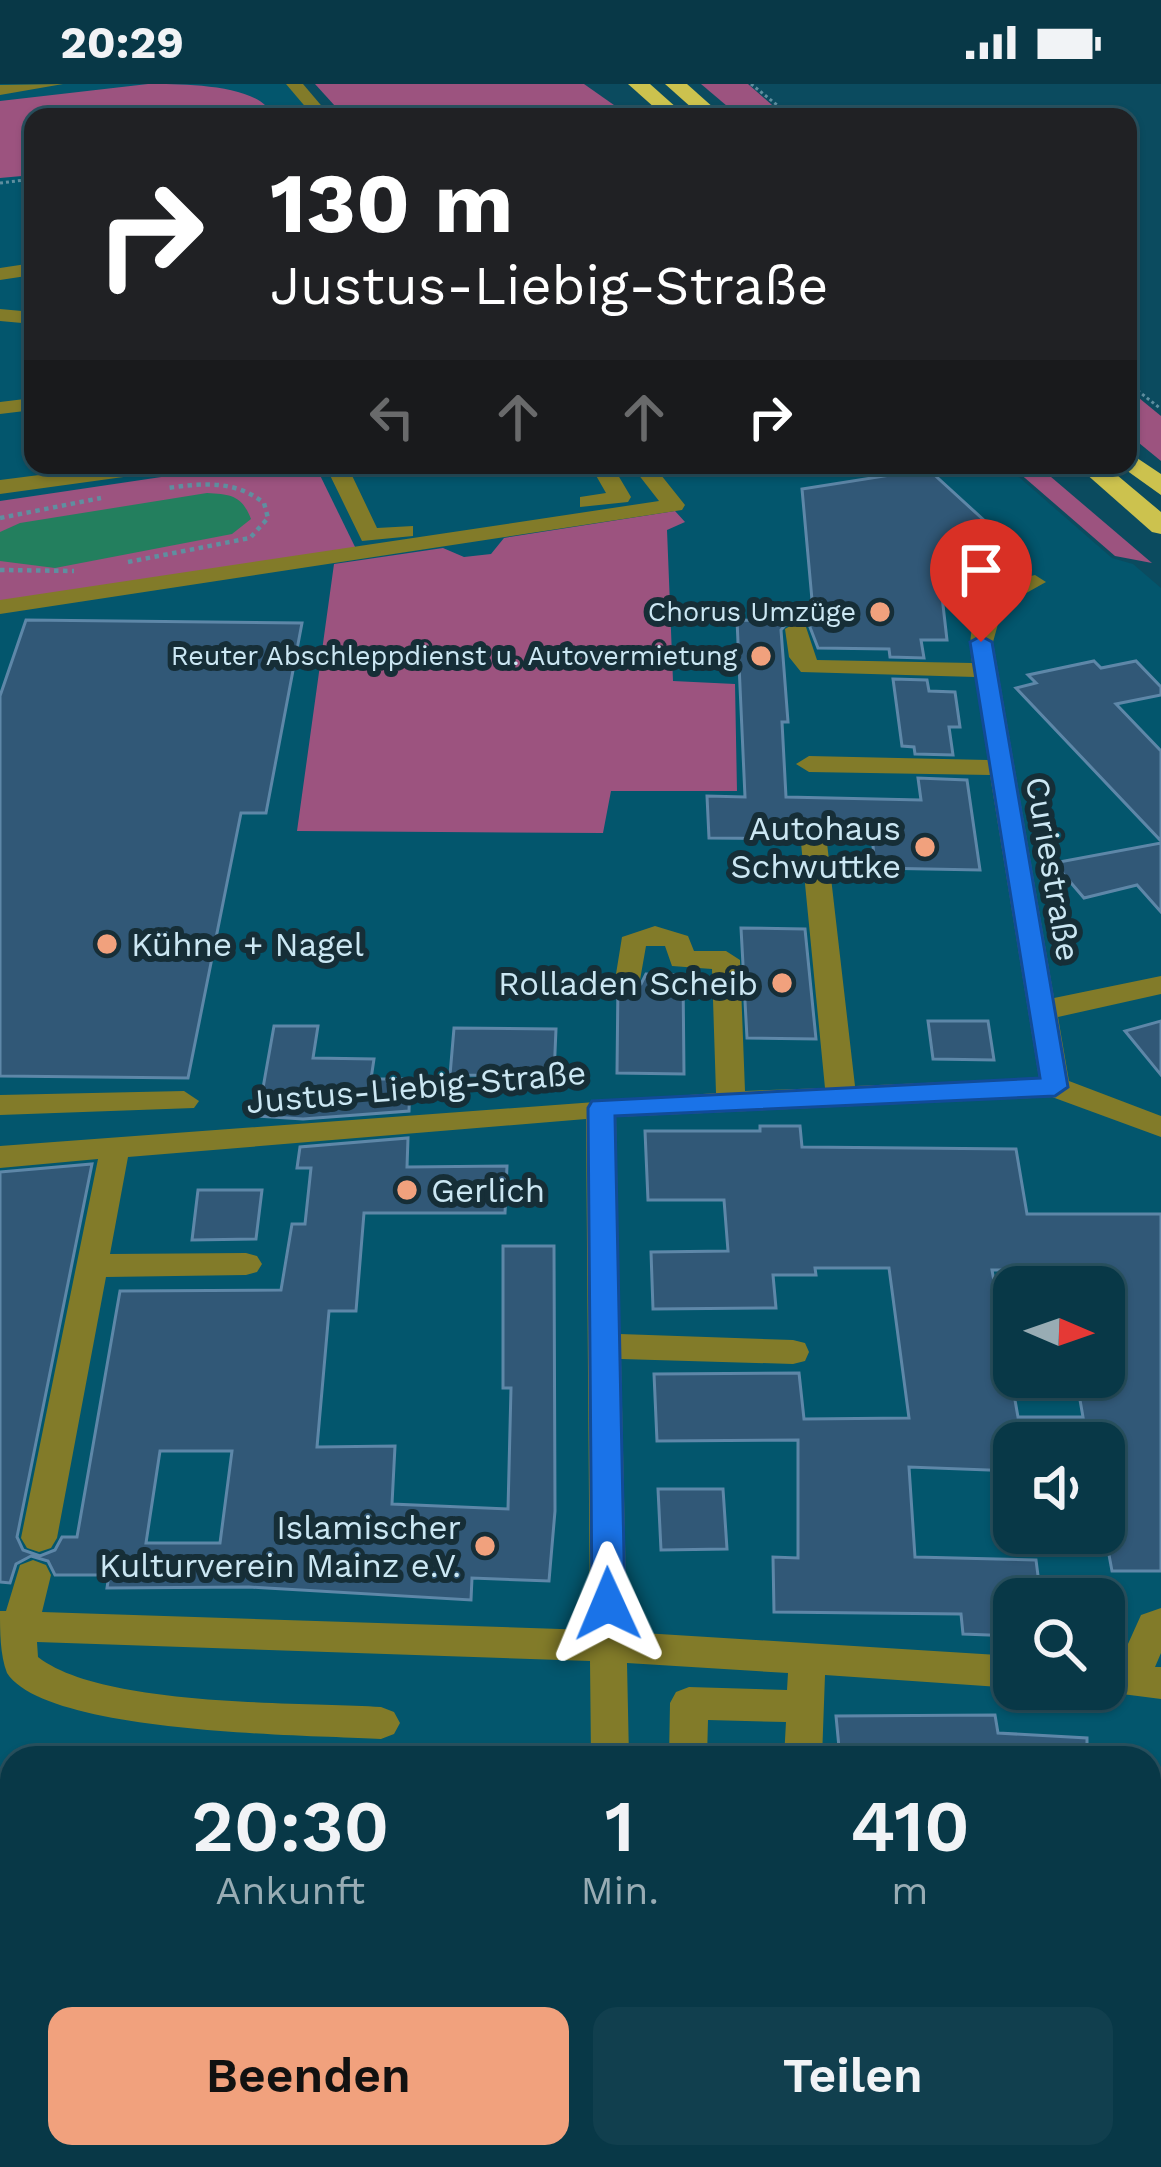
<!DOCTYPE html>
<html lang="de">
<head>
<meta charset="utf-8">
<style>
	:root { --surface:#083847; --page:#113f4e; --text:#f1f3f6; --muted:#98acb4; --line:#295260; --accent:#f1a17d }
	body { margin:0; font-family:"Work Sans",sans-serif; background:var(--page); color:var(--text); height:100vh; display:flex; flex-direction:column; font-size:45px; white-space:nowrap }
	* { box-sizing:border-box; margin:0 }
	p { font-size:39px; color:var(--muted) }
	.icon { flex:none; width:66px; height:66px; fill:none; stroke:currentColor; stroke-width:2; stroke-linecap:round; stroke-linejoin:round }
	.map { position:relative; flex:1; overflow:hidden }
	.details { position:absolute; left:0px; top:1662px; width:1161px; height:423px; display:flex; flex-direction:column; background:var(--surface); border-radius:36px 36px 0 0; box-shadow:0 3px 9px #0004,0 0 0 3px var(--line) }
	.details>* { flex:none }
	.top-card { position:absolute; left:24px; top:24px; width:1113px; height:366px; border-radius:24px; box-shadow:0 3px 9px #0004,0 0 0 3px var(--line); background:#202124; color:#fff; overflow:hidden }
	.needle { width:78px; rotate:92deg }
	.tools { position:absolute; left:993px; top:1182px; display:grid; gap:24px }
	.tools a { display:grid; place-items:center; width:132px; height:132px; border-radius:24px; background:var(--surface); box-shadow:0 3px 9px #0004,0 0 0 3px var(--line); font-size:60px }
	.pin { position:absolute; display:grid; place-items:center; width:102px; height:102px; color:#fff; margin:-123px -51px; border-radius:50% 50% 50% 0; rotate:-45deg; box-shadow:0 0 12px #0007 }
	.pin .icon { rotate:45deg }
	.me { position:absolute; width:132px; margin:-66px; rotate:359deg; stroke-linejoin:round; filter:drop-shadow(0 0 9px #0008) }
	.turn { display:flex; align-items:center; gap:42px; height:252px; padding:0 48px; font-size:54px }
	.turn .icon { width:156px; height:156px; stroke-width:2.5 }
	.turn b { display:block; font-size:84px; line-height:102px }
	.lanes { display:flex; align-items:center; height:114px; padding:0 48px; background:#0003; justify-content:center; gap:60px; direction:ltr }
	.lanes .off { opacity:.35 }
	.eta { display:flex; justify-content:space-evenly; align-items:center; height:204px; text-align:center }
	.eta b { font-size:72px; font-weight:600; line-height:84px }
	.primary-button { display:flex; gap:24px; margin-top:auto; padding:24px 48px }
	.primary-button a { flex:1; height:138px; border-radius:24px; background:var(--accent); color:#111; font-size:48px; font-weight:600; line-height:138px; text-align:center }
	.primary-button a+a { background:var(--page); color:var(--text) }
	.status { display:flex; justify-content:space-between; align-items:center; height:84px; padding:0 60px; background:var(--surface); direction:ltr }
	.status svg { height:33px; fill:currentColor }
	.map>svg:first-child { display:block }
	.built { fill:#03566d; fill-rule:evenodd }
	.green { fill:#9c537f }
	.water { fill:#237f5e }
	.building { fill:#315877; stroke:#5e87a8; stroke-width:3; fill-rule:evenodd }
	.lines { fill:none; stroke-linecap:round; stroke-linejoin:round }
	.path-far1 { stroke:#5f8fa0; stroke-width:3; stroke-dasharray:3 3; stroke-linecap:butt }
	.path { stroke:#5f8fa0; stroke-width:4.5; stroke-dasharray:4.5 4.5; stroke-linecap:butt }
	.minor { fill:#827b29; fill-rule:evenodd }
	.highway { fill:#ccc24e; fill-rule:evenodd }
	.route { fill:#1a73e8; stroke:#114b97; stroke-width:3 }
	.poi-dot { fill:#f1a17d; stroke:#162e37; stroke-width:4.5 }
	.labels { text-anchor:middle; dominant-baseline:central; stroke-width:12; stroke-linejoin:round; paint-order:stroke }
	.far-poi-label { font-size:27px; fill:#cbe7f3; stroke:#162e37; text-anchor:end }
	.poi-label { font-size:33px; fill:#cbe7f3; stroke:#162e37; text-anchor:end }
	.street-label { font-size:33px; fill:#cbe7f3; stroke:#162e37 }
</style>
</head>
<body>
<div class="status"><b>20:29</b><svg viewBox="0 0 49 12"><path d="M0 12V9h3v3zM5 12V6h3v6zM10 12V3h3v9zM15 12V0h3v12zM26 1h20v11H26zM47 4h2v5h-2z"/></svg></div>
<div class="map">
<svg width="1161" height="2083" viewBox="0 0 1161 2083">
	<rect width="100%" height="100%" fill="#0b4b5f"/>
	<path class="built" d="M0,0H299L328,33H33V381H1005L1112,474L1133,480L1161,504V2083H0ZM1014,1203H1104V1293H1014ZM1014,1359H1104V1449H1014ZM1014,1515H1104V1605H1014ZM12,1674H1149V2073H12Z"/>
	<g class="green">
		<path d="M148,0C184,0 263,0 273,33H33V91L0,94V17Z"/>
		<path d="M315,0H584L631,33H345Z"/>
		<path d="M701,0H748L786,33H740Z"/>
		<path d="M1128,305L1161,332V377L1128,350Z"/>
		<path d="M242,381H315L357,467L0,519V417Z"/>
		<path d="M1010,381H1037L1152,479L1115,472Z"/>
		<path d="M675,427L685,438L667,446L673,597L735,600L737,707H611L603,749L297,747L334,480L443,464L464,473L491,470L504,454Z"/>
	</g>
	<path class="water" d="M207,409C231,410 242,412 251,435L232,450L55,484L0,477V448L20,439Z"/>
	<g class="building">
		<path d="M928,385L1011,461L938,477L947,556H921L924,574L890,573L889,565L818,564L808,538H814L802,405Z"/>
		<path d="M26,536L302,539L266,729H241L188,994L0,992V612Z"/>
		<path d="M737,536L789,537L781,546L788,638H782L786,713L921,716L918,694L967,696L980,786L875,784L871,740H824L825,753L812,747L800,755L709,754L707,712L745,713Z"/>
		<path d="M1094,577L1101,584L1136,577L1161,603V611L1116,620L1161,667V757L1016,604L1036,599L1028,591Z"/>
		<path d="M893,595L927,596L929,607L955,608L960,643H949L953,671L915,670L914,663L902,662Z"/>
		<path d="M1161,759V828L1137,801L1084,814L1054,779Z"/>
		<path d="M741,844L805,845L816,955L747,954Z"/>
		<path d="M646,890L683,891L684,990L617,989L618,897L631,903L641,900Z"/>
		<path d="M928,937H988L994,976L933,975Z"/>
		<path d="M1161,937V991L1125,947Z"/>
		<path d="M274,942H318L313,974L374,975L371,995H410L409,1027L303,1035L258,1032Z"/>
		<path d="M454,944L556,945L554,992L450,991Z"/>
		<path d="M760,1042H800L802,1063L1016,1065L1027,1130H1161V1487H1112L1104,1444V1359H1014V1387L909,1383L915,1473L1036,1476L1041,1515H1014V1552L963,1550L961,1530L774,1528L773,1473L798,1474V1356L657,1357L654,1290L799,1289L804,1335L909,1334L889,1184H815L816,1191H773L776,1224L653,1225L651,1168L728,1167L724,1116H648L645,1047H760ZM992,1186H1056L1059,1203H1104V1293H1076L1083,1333H1018Z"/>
		<path d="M408,1054L407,1083L507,1082L505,1129H364L356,1227H329L317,1363L395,1362L392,1420L508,1425L511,1304H503V1162H554L555,1427L549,1497L472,1494L471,1516L249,1503L107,1504L109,1491H55L48,1477L31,1472L16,1480L10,1499L0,1498V1088L92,1080L17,1453L23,1466L40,1472L55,1466L62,1453H77L120,1207L281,1206L292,1140H305L311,1084H297L300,1063ZM160,1367H232L220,1459H146Z"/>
		<path d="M198,1106H262L256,1155L192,1156Z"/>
		<path d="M658,1405H723L727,1465L661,1466Z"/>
		<path d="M995,1631L998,1649L1087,1654V1674H840L836,1632Z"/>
	</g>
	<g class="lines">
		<g class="path-far1">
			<path d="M751,0L792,33"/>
			<path d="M0,99L33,95"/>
			<path d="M1128,299L1161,325"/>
		</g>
		<g class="path">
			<path d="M0,434L101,414"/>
			<path d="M128,478L250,454L268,434L264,419C235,396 203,399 168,404"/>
			<path d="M0,486L74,487"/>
		</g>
		<g class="minor">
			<path d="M63,0L0,11V1Z"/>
			<path d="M286,0H303L331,33H314Z"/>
			<path d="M33,179V191L0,196V184Z"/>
			<path d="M0,225L33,228V240L0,237Z"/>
			<path d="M33,314V326L0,330V318Z"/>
			<path d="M118,381H178L167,387L0,410V396Z"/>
			<path d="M325,381H347L377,444L413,442V452L362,457Z"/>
			<path d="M590,381H612L631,413L628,418L580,423V413L606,409Z"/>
			<path d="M631,381H653L685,421L682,426L0,530V516L659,417Z"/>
			<path d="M1035,491L1046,498L1003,522L993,558L1054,914L1161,892V910L1058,933L1069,997L1161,1032V1053L1052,1013L616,1033L620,1250L793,1256L805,1259L809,1268L805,1277L793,1280L621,1275L627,1548L1014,1572V1604L825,1591L822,1674H784L786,1638L708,1636L707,1674H669L670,1619L676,1608L689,1603L787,1606L788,1589L627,1579L629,1674H591L590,1577L37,1558L38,1573C102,1623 296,1618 381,1623L394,1628L400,1639L394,1650L381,1655C308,1651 46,1650 7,1589C0,1571 0,1547 0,1527H6L20,1481L33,1476L46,1481L51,1491L42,1528L590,1546L586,1035L128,1073L110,1170L246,1169L257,1172L262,1180L257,1188L246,1191L106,1193L57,1454L51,1464L39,1468L27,1464L21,1454L98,1075L0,1084V1062L716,1009L712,885L672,882L665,862H646L640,896L630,899L616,890L622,853L655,842L688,852L694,867H726L740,876L745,1007L825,1004L801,759L814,751L827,759L855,1002L1039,994L990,691L809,688L796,680L809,672L988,676L975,593L801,588L789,573L785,545L797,538L805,540L817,576L972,579C964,529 988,503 1035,491Z"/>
			<path d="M184,1007L199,1017L194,1024L0,1031V1011Z"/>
			<path d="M1161,1524V1569L1155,1583H1161V1615L1091,1606L1104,1605V1579L1119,1580L1141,1531Z"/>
			<path d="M246,2073H442L446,2083H242Z"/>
			<rect x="593" y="2073" width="44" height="10"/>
		</g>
		<g class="highway">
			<path d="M628,0H650L687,33H665Z"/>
			<path d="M665,0H687L724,33H702Z"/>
			<path d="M1128,368L1161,390V411L1119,381H1128Z"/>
			<path d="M1076,381H1105L1161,428V450L1152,448Z"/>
		</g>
	</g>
	<path class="route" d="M981,552L992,558L1068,1003L1055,1012L615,1032L625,1520L620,1529L608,1533L597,1529L592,1520L588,1024L592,1017L1040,994L970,558Z"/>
	<g class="poi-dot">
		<circle cx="880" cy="528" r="12"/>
		<circle cx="761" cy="572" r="12"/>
		<circle cx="925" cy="763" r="12"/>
		<circle cx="107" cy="860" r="12"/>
		<circle cx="782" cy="899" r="12"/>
		<circle cx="407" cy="1106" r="12"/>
		<circle cx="485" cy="1462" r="12"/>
	</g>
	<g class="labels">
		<g class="far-poi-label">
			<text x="856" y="528">Chorus Umzüge</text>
			<text x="737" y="572">Reuter Abschleppdienst u. Autovermietung</text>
		</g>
		<g class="poi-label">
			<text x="901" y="744">Autohaus<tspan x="901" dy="38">Schwuttke</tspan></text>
			<text x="131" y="860" text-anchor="start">Kühne + Nagel</text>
			<text x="758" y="899">Rolladen Scheib</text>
			<text x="431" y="1106" text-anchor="start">Gerlich</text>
			<text x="461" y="1443">Islamischer<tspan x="461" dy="38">Kulturverein Mainz e.V.</tspan></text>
		</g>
		<g class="street-label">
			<text transform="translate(1053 785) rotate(80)">Curiestraße</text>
			<text transform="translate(416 1003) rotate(-5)">Justus-Liebig-Straße</text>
		</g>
	</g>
</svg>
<div class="tools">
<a><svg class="needle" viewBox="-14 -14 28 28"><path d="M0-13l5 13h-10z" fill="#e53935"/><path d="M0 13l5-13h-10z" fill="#98acb4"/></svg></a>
<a><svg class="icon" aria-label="sound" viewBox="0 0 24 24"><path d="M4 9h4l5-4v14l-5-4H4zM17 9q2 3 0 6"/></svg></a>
<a><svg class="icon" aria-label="search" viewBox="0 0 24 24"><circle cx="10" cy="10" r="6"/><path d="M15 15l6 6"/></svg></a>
</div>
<div class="pin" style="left:981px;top:558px;background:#d93025"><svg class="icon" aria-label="arrive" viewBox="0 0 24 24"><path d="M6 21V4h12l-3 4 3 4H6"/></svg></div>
<svg class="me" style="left:608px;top:1520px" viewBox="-20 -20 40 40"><path d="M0-17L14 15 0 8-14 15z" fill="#1a73e8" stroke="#fff" stroke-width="4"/></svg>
<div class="top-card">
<div class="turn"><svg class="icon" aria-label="right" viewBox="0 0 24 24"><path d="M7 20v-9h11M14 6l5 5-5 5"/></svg><div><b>130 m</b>Justus-Liebig-Straße</div></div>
<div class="lanes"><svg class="icon off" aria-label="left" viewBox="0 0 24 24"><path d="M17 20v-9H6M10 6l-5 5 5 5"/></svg><svg class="icon off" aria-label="ahead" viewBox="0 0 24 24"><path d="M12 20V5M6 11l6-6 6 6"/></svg><svg class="icon off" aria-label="ahead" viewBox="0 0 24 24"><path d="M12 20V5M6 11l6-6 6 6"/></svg><svg class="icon" aria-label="right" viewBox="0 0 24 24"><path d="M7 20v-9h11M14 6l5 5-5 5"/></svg></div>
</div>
<section class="details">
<div class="eta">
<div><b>20:30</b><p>Ankunft</p></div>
<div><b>1</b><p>Min.</p></div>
<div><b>410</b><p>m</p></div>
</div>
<div class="primary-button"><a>Beenden</a><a>Teilen</a></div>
</section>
</div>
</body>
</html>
